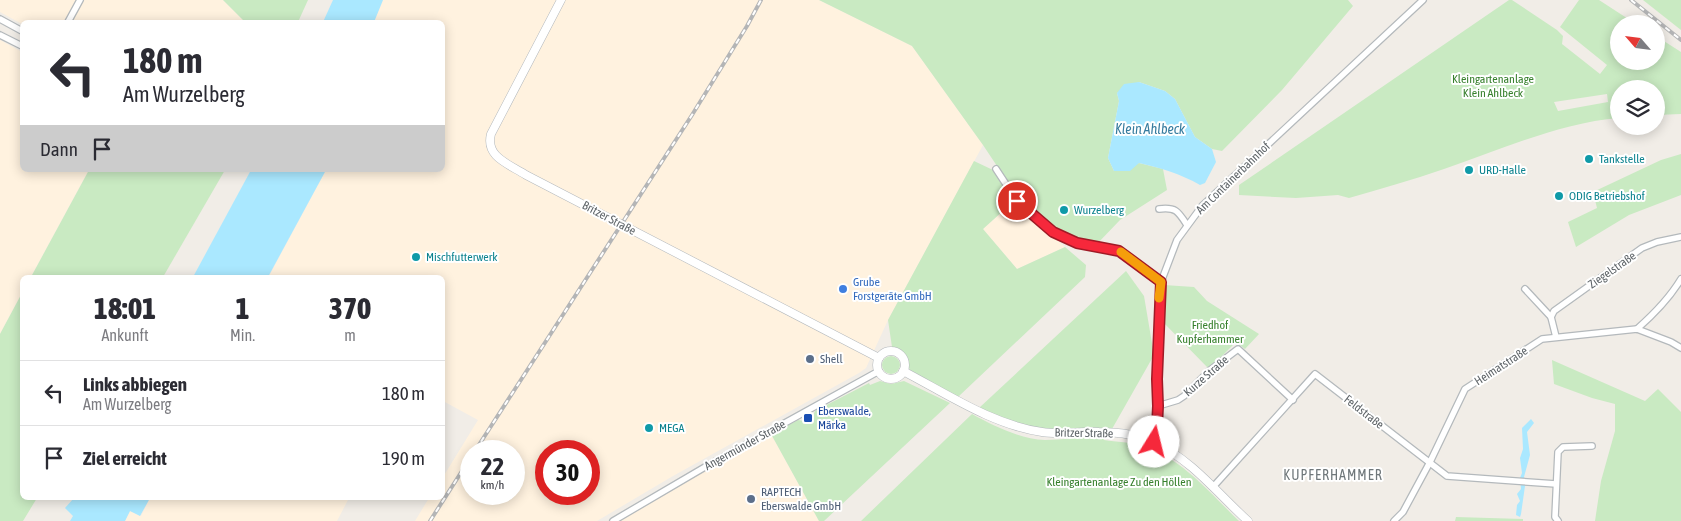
<!DOCTYPE html>
<html lang="de">
<head>
<meta charset="utf-8">
<style>
	:root { --surface:#fff; --page:#f7f7f7; --text:#2b2b33; --muted:#7c7c81; --line:#e1e1e2 }
	body { margin:0; font-family:"Asap Condensed",sans-serif; background:var(--page); color:var(--text); height:100vh; display:flex; flex-direction:column; font-size:19px; white-space:nowrap }
	* { box-sizing:border-box; margin:0 }
	p { font-size:16px; color:var(--muted) }
	.icon { flex:none; width:28px; height:28px; fill:none; stroke:currentColor; stroke-width:2; stroke-linecap:round; stroke-linejoin:round }
	.map { position:relative; flex:1; overflow:hidden }
	.drawer { position:absolute; left:20px; top:275px; width:425px; height:225px; display:flex; flex-direction:column; background:var(--surface); border-radius:8px; box-shadow:0 2px 12px #0003 }
	.drawer>* { flex:none }
	.banner { position:absolute; left:20px; top:20px; width:425px; height:152px; border-radius:8px; box-shadow:0 2px 12px #0003; background:#fff; color:var(--text); overflow:hidden }
	.needle { width:32px; rotate:298deg }
	.fabs { position:absolute; left:1610px; top:15px; display:grid; gap:10px }
	.fabs a { display:grid; place-items:center; width:55px; height:55px; border-radius:50%; background:var(--surface); box-shadow:0 2px 12px #0003; font-size:25px }
	.speed { position:absolute; left:460px; top:440px; display:flex; gap:10px; font-size:25px; font-weight:700; text-align:center }
	.speed>* { display:grid; place-content:center; width:65px; height:65px; border-radius:50%; background:var(--surface); box-shadow:0 2px 12px #0003; line-height:1 }
	.speed small { font-size:12px; font-weight:400 }
	.speed .limit { border:8px solid #d22; background:#fff; color:#111 }
	.pin { position:absolute; display:grid; place-items:center; width:42px; height:42px; color:#fff; margin:-21px; border:2px solid #fff; border-radius:50%; box-shadow:0 1px 5px #0007 }
	.me { position:absolute; width:55px; margin:-28px; rotate:9deg; stroke-linejoin:round; filter:drop-shadow(0 0 4px #0008) }
	.turn { display:flex; align-items:center; gap:18px; height:105px; padding:0 20px; font-size:22px }
	.turn .icon { width:65px; height:65px; stroke-width:2.5 }
	.turn b { display:block; font-size:35px; line-height:42px }
	.then { display:flex; align-items:center; height:48px; padding:0 20px; background:#0003; gap:10px; font-size:19px }
	.eta { display:flex; justify-content:space-evenly; align-items:center; height:85px; text-align:center }
	.eta b { font-size:30px; font-weight:800; line-height:35px }
	ul { padding:0; list-style:none }
	li { display:flex; align-items:center; gap:15px; height:65px; padding:0 20px; border-top:1px solid var(--line) }
	li div { flex:1 }
	li b { display:block; font-size:19px }
	li em { font-style:normal }
	.map>svg:first-child { display:block }
	.commercial { fill:#fff2df; fill-rule:evenodd }
	.green { fill:#c9eac2; fill-rule:evenodd }
	.water { fill:#aae8ff }
	.lines { fill:none; stroke-linecap:round; stroke-linejoin:round }
	.minor-casing { stroke:#b4b9bc; stroke-width:8 }
	.secondary-casing { stroke:#b3b8bc; stroke-width:9 }
	.minor { stroke:#fff; stroke-width:5.5 }
	.secondary { stroke:#fff; stroke-width:8 }
	.rail-casing { stroke:#b4b5b6; stroke-width:4 }
	.rail { stroke:#fff; stroke-width:2; stroke-dasharray:5.5; stroke-linecap:butt }
	.route-casing { stroke:#a01a26; stroke-width:12 }
	.route { stroke:#f6283b; stroke-width:9 }
	.slow { stroke:#f59e0b; stroke-width:9 }
	.culture-dot { fill:#0f9aa8; stroke:#fff; stroke-width:2 }
	.shop-dot { fill:#3f7fe0; stroke:#fff; stroke-width:2 }
	.service-dot { fill:#5c6f8a; stroke:#fff; stroke-width:2 }
	.transit-dot { fill:#1a4fb4; stroke:#fff; stroke-width:2 }
	.labels { text-anchor:middle; dominant-baseline:central; stroke-width:4; stroke-linejoin:round; paint-order:stroke }
	.park-label { font-size:12px; fill:#37802d; stroke:#fff }
	.culture-label { font-size:12px; fill:#0d838f; stroke:#fff; text-anchor:start }
	.street-label { font-size:12px; fill:#5e6468; stroke:#fff }
	.shop-label { font-size:12px; fill:#366cbe; stroke:#fff; text-anchor:start }
	.service-label { font-size:12px; fill:#4e5e75; stroke:#fff; text-anchor:start }
	.transit-label { font-size:12px; fill:#164399; stroke:#fff; text-anchor:start }
	.water-label { font-size:14px; font-style:italic; fill:#357b9e; stroke:#fff }
	.neighbourhood-label { font-size:14px; letter-spacing:1px; fill:#6f777a; stroke:#fff }
</style>
</head>
<body>
<div class="map">
<svg width="1681" height="521" viewBox="0 0 1681 521">
	<rect width="100%" height="100%" fill="#f1ede7"/>
	<g class="commercial">
		<path d="M0,0H223L245,22H22V24L0,12Z"/>
		<path d="M383,0H819L912,46L983,145L888,320L866,368L859,373L673,476L597,521H415L429,498H442L443,477L478,420L443,401L442,278H268L326,170H442V22H374ZM471,451H514V494H471ZM546,451H589V494H546Z"/>
		<path d="M0,40L22,52V170H89L31,277L22,278V293L0,334Z"/>
		<path d="M1014,201L1065,247L1017,269L983,229Z"/>
		<path d="M771,434L819,521H617L676,487Z"/>
		<path d="M150,498H349L337,521H125L130,511L141,516Z"/>
	</g>
	<g class="green">
		<path d="M223,0H308L298,22H245Z"/>
		<path d="M819,0H1348L1353,6L1282,90L1222,151L1212,149L1195,137L1175,99L1165,91L1139,82L1117,93L1119,101L1108,158L1114,171L1139,163L1163,169L1167,190L1120,220L1096,245L1078,240L1055,230L1036,215L1019,199L983,145L912,46Z"/>
		<path d="M1509,0H1512L1557,30L1563,36L1562,44L1600,74L1607,65L1560,27L1579,0H1599L1636,24H1619V61H1656V36L1681,52V114L1656,115V89H1619V118C1558,123 1501,150 1444,169C1412,180 1380,189 1349,198L1338,195L1296,198L1239,195V185ZM1607,94L1608,102L1558,111L1554,102Z"/>
		<path d="M1643,0H1681V30Z"/>
		<path d="M1681,154V195L1629,215L1576,247L1568,222L1597,208L1593,192L1661,160Z"/>
		<path d="M974,161L993,170L1014,201L983,229L1017,269L1065,247L1086,265L1085,277L958,397L910,370L903,354L892,347L888,320Z"/>
		<path d="M89,170H225L163,277H31Z"/>
		<path d="M1126,271L1144,296L1154,355L1112,429L1045,430L1011,423L979,408Z"/>
		<path d="M1164,285L1194,287L1207,301L1259,334L1245,349L1236,342L1209,369L1162,321Z"/>
		<path d="M22,293V498H37L23,521H0V334Z"/>
		<circle cx="891" cy="365" r="9"/>
		<path d="M1552,360L1645,401L1658,389L1681,412V521H1595L1601,481L1615,431V404L1592,398L1554,384Z"/>
		<path d="M880,381L891,384L904,381L950,403L824,521H819L771,434L798,420L804,421L812,418L815,411L869,383L870,385Z"/>
		<path d="M972,414C994,426 1020,439 1045,440C1065,440 1085,436 1104,437V440C1117,442 1130,442 1142,446C1181,457 1211,494 1239,521H861Z"/>
		<path d="M1456,517L1523,519V521H1455Z"/>
	</g>
	<g class="water">
		<path d="M333,0H383L374,22H323Z"/>
		<path d="M1139,82L1165,91L1175,99L1195,137L1212,149L1216,162L1205,183L1200,185C1181,174 1161,168 1139,163L1130,171H1114L1108,158L1119,101L1117,93L1124,84Z"/>
		<path d="M251,170H326L268,277H193Z"/>
		<path d="M1531,419L1534,423L1527,432L1530,455L1524,477L1525,486L1521,514L1520,517L1516,515L1517,505L1520,501L1517,494L1521,489L1520,478L1522,473L1520,458L1523,449L1522,428Z"/>
		<path d="M74,498H150L140,516L130,511L125,521H70L73,516L65,508Z"/>
	</g>
	<g class="lines">
		<defs>
			<g id="minor">
				<path d="M0,19L22,31"/>
				<path d="M68,22L80,0"/>
				<path d="M0,35L22,46"/>
				<path d="M996,169L1017,201L1053,232L1077,243L1119,251L1161,282"/>
				<path d="M1159,209C1176,207 1178,211 1187,225"/>
				<path d="M1525,289L1551,317"/>
				<path d="M1637,329C1654,314 1669,299 1681,279"/>
				<path d="M1556,337L1551,317L1554,311L1642,248L1657,242L1681,237"/>
				<path d="M1158,406L1178,400L1184,396L1209,371L1238,349L1293,400"/>
				<path d="M1154,442L1157,427L1158,406L1157,379L1161,282L1177,240L1202,206L1423,0"/>
				<path d="M1213,487L1315,374L1447,476L1556,484"/>
				<path d="M613,521L705,467L879,371"/>
				<path d="M1394,521L1403,512L1430,462L1465,389L1542,339L1637,329L1671,342L1681,348"/>
				<path d="M1558,521L1555,517L1558,452L1563,447L1592,446"/>
			</g>
			<g id="secondary">
				<path d="M561,0L491,134C485,157 509,164 526,175L879,358"/>
				<circle cx="891" cy="365" r="14"/>
				<path d="M903,371C947,394 993,425 1042,432C1061,435 1080,431 1099,432C1117,432 1139,435 1155,443C1192,460 1218,494 1248,521"/>
			</g>
		</defs>
		<use href="#minor" class="minor-casing"/>
		<use href="#secondary" class="secondary-casing"/>
		<use href="#minor" class="minor"/>
		<use href="#secondary" class="secondary"/>
		<defs>
			<g id="rail">
				<path d="M1631,0L1681,40"/>
				<path d="M475,451L692,115L747,26L761,0"/>
				<path d="M430,521L471,457"/>
			</g>
		</defs>
		<use href="#rail" class="rail-casing"/>
		<use href="#rail" class="rail"/>
	</g>
	<g class="lines">
		<defs>
			<path id="route" d="M1017,201L1053,232L1077,243L1119,251L1161,282L1157,379L1158,406L1157,427L1154,442"/>
		</defs>
		<use href="#route" class="route-casing"/>
		<use href="#route" class="route"/>
		<path class="slow" d="M1121,252L1161,282L1159,298"/>
	</g>
	<g class="culture-dot">
		<circle cx="1589" cy="159" r="5"/>
		<circle cx="1469" cy="170" r="5"/>
		<circle cx="1559" cy="196" r="5"/>
		<circle cx="1064" cy="210" r="5"/>
		<circle cx="416" cy="257" r="5"/>
		<circle cx="649" cy="428" r="5"/>
	</g>
	<circle class="shop-dot" cx="843" cy="289" r="5"/>
	<g class="service-dot">
		<circle cx="810" cy="359" r="5"/>
		<circle cx="751" cy="499" r="5"/>
	</g>
	<rect class="transit-dot" x="803" y="413" width="10" height="10" rx="2.5"/>
	<g class="labels">
		<g class="park-label">
			<text x="1493" y="79">Kleingartenanlage<tspan x="1493" dy="14">Klein Ahlbeck</tspan></text>
			<text x="1210" y="325">Friedhof<tspan x="1210" dy="14">Kupferhammer</tspan></text>
			<text x="1119" y="482">Kleingartenanlage Zu den Höllen</text>
		</g>
		<g class="culture-label">
			<text x="1599" y="159">Tankstelle</text>
			<text x="1479" y="170">URD-Halle</text>
			<text x="1569" y="196">ODIG Betriebshof</text>
			<text x="1074" y="210">Wurzelberg</text>
			<text x="426" y="257">Mischfutterwerk</text>
			<text x="659" y="428">MEGA</text>
		</g>
		<g class="street-label">
			<text transform="translate(1233 178) rotate(-44)">Am Containerbahnhof</text>
			<text transform="translate(609 218) rotate(28)">Britzer Straße</text>
			<text transform="translate(1612 270) rotate(-35)">Ziegelstraße</text>
			<text transform="translate(1501 366) rotate(-33)">Heimatstraße</text>
			<text transform="translate(1206 376) rotate(-41)">Kurze Straße</text>
			<text transform="translate(1364 412) rotate(38)">Feldstraße</text>
			<text transform="translate(1084 433) rotate(1)">Britzer Straße</text>
			<text transform="translate(745 445) rotate(-29)">Angermünder Straße</text>
		</g>
		<g class="shop-label">
			<text x="853" y="282">Grube<tspan x="853" dy="14">Forstgeräte GmbH</tspan></text>
		</g>
		<g class="service-label">
			<text x="820" y="359">Shell</text>
			<text x="761" y="492">RAPTECH<tspan x="761" dy="14">Eberswalde GmbH</tspan></text>
		</g>
		<g class="transit-label">
			<text x="818" y="411">Eberswalde,<tspan x="818" dy="14">Märka</tspan></text>
		</g>
		<g class="water-label">
			<text x="1150" y="129">Klein Ahlbeck</text>
		</g>
		<g class="neighbourhood-label">
			<text x="1333" y="475">KUPFERHAMMER</text>
		</g>
	</g>
</svg>
<div class="fabs">
<a><svg class="needle" viewBox="-14 -14 28 28"><path d="M0-13l5 13h-10z" fill="#e53935"/><path d="M0 13l5-13h-10z" fill="#7c7c81"/></svg></a>
<a><svg class="icon" aria-label="layers" viewBox="0 0 24 24"><path d="M12 4l9 5-9 5-9-5zM3 14l9 5 9-5"/></svg></a>
</div>
<div class="speed"><div>22<small>km/h</small></div><div class="limit">30</div></div>
<div class="pin" style="left:1017px;top:201px;background:#d93025"><svg class="icon" aria-label="arrive" viewBox="0 0 24 24"><path d="M6 21V4h12l-3 4 3 4H6"/></svg></div>
<svg class="me" style="left:1154px;top:442px" viewBox="-20 -20 40 40"><circle r="19" fill="#fff"/><path d="M0-13L10 11 0 6-10 11z" fill="#f6283b"/></svg>
<div class="banner">
<div class="turn"><svg class="icon" aria-label="left" viewBox="0 0 24 24"><path d="M17 20v-9H6M10 6l-5 5 5 5"/></svg><div><b>180 m</b>Am Wurzelberg</div></div>
<div class="then">Dann<svg class="icon" aria-label="arrive" viewBox="0 0 24 24"><path d="M6 21V4h12l-3 4 3 4H6"/></svg></div>
</div>
<section class="drawer">
<div class="eta">
<div><b>18:01</b><p>Ankunft</p></div>
<div><b>1</b><p>Min.</p></div>
<div><b>370</b><p>m</p></div>
</div>
<ul>
<li><svg class="icon" aria-label="left" viewBox="0 0 24 24"><path d="M17 20v-9H6M10 6l-5 5 5 5"/></svg><div><b>Links abbiegen</b><p>Am Wurzelberg</p></div><em>180 m</em></li>
<li><svg class="icon" aria-label="arrive" viewBox="0 0 24 24"><path d="M6 21V4h12l-3 4 3 4H6"/></svg><div><b>Ziel erreicht</b></div><em>190 m</em></li>
</ul>
</section>
</div>
</body>
</html>
